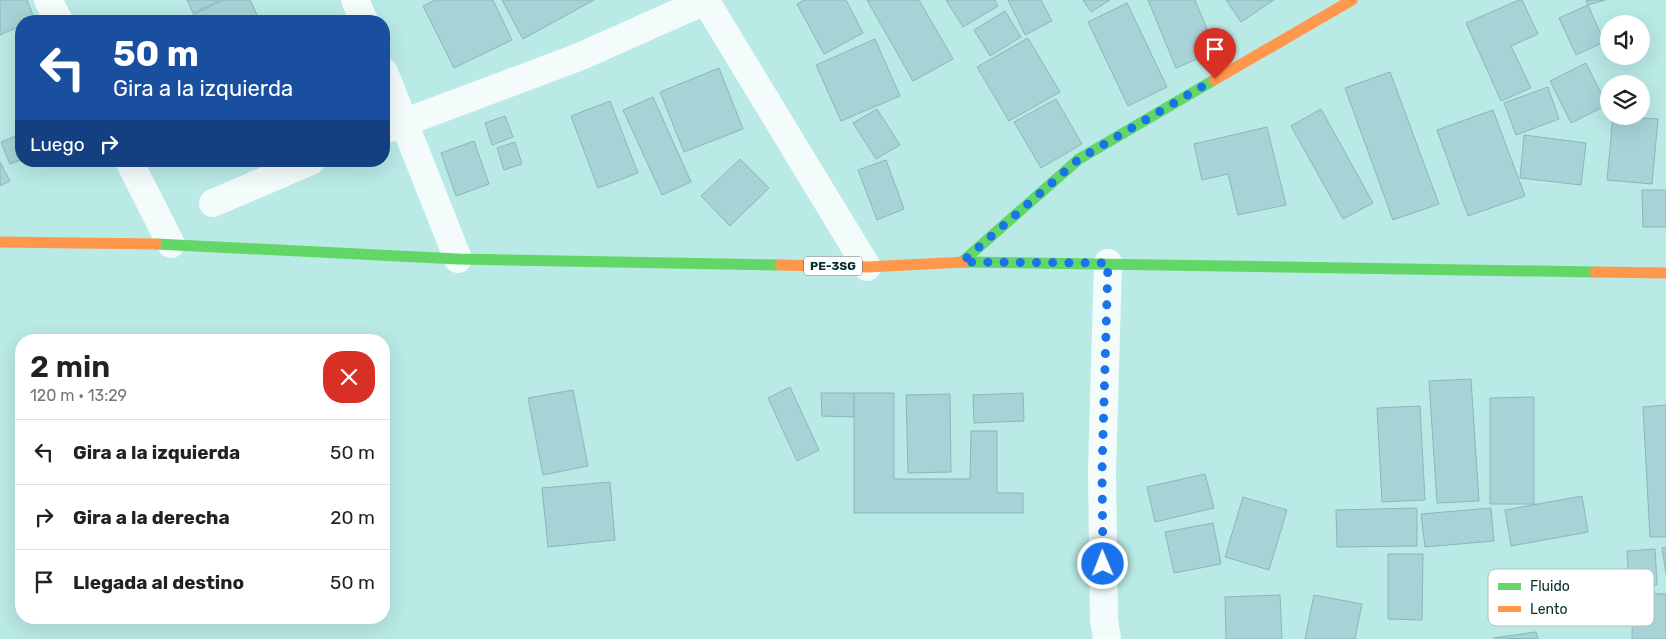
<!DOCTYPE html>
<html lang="es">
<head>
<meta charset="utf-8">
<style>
	:root { --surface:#fff; --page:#f6f6f6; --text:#222; --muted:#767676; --line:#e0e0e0 }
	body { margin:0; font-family:Rubik,sans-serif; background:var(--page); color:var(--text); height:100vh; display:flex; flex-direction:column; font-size:19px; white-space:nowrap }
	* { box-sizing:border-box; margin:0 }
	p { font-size:16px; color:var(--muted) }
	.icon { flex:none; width:28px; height:28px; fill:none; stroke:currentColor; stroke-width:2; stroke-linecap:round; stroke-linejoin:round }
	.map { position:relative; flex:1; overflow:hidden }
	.side { position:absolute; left:15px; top:334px; width:375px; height:290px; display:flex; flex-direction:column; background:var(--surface); border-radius:20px; box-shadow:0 5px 20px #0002 }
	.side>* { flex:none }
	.hud { position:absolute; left:15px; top:15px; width:375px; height:152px; border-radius:20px; box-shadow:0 5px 20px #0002; background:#1a4fa0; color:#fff; overflow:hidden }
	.tools { position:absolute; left:1600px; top:15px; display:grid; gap:10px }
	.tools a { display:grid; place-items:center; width:50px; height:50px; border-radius:50%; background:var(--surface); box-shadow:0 5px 20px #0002; font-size:25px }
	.pin { position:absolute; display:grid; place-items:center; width:42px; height:42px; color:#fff; margin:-51px -21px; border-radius:50% 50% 50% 0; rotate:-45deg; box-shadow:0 0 5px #0007 }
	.pin .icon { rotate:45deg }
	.me { position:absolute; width:55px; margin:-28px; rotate:359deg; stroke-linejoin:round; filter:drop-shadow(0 0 4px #0008) }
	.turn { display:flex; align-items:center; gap:18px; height:105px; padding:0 15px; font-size:22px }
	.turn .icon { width:65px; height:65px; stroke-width:2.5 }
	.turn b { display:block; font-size:35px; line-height:42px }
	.then { display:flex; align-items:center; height:48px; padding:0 15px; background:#0003; gap:10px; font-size:19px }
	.round { display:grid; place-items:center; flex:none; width:52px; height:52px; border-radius:20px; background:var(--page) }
	.summary { display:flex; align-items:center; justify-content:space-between; height:85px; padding:0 15px }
	h1 { font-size:30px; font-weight:600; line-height:38px }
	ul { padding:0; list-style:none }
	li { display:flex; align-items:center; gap:15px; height:65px; padding:0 15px; border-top:1px solid var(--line) }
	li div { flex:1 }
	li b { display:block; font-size:19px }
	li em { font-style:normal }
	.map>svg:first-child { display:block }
	.building { fill:#a7d3d6; stroke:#8ab7b9 }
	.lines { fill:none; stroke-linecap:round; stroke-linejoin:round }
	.street { stroke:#f4fcfb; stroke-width:28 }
	.fast { stroke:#63d668; stroke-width:11 }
	.slow { stroke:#ff974d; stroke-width:11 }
	.route { stroke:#1a73e8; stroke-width:9; stroke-dasharray:0 16.2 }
	.labels { text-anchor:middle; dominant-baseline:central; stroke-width:4.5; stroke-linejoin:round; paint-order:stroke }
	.shield { fill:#fff; stroke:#506c6b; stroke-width:1 }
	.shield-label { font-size:12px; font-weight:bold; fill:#052d2b }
	.key { fill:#fff; stroke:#b4c0bf; stroke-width:1 }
	.key-label { font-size:14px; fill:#052d2b }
</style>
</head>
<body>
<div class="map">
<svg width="1666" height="639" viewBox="0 0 1666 639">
	<rect width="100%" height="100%" fill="#b9eae6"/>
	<g class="building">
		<path d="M0,0H27L35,20L21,21V26L0,35Z"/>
		<path d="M187,0H221L193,13Z"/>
		<path d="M224,0H250L260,21H195L192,15Z"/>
		<path d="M435,0H493L512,40L454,68L423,6Z"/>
		<path d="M502,0H594L523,39Z"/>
		<path d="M804,0H846L863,33L824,54L797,4Z"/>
		<path d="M867,0H919L953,59L913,81Z"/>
		<path d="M946,0H995L998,6L963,27Z"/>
		<path d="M1008,0H1041L1052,21L1025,35Z"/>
		<path d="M1083,0H1110L1091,12Z"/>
		<path d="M1148,0H1195L1216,51L1176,68Z"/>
		<path d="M1226,0H1274L1241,22Z"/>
		<path d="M1519,0H1522L1538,34L1511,46L1531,88L1501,101L1466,23Z"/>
		<path d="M1586,0H1605L1588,5Z"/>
		<path d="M1127,3L1167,87L1128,106L1088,22Z"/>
		<path d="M1588,5L1604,42L1576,55L1559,18Z"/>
		<path d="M1005,11L1021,37L990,56L974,30Z"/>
		<path d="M1028,38L1060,92L1009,121L977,67Z"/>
		<path d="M875,39L900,96L841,121L816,65Z"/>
		<path d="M1586,63L1607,105L1571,123L1550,81Z"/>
		<path d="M719,68L743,129L684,152L660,92Z"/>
		<path d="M1390,72L1439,204L1393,220L1345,88Z"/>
		<path d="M1548,87L1559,119L1516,135L1504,103Z"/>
		<path d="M653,97L691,182L662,195L623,110Z"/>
		<path d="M1056,99L1082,144L1041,168L1014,122Z"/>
		<path d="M610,101L638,173L598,188L571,116Z"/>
		<path d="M877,109L900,145L876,159L853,123Z"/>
		<path d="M1321,109L1373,203L1343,219L1291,126Z"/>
		<path d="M1493,110L1525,196L1468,216L1437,130Z"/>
		<path d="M505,116L513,137L492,145L485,123Z"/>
		<path d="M1613,116L1658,119L1652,184L1607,180Z"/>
		<path d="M1267,127L1286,205L1238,215L1228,174L1202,180L1194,144Z"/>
		<path d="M21,134V160L10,164L1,142Z"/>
		<path d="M1524,135L1586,143L1581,185L1520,178Z"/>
		<path d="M474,141L489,184L456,196L441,153Z"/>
		<path d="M515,142L522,164L504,170L497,148Z"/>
		<path d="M740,159L769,188L730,226L701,196Z"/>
		<path d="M886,160L904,209L877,220L858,170Z"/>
		<path d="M0,162L10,181L0,186Z"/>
		<path d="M1642,190H1666V227H1643Z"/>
		<path d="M1471,379L1479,501L1437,503L1429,381Z"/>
		<path d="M790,387L819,450L797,461L768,398Z"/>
		<path d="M573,390L588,466L543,475L528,398Z"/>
		<path d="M821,393H854V417L822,416Z"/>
		<path d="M854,393H894V479H970L971,431H997V493H1023V513H854Z"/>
		<path d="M1023,393L1024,421L974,423L973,395Z"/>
		<path d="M950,394L951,472L908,473L906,395Z"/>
		<path d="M1534,397V504H1490V398Z"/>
		<path d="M1666,405V537H1650L1643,407Z"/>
		<path d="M1420,406L1425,500L1382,502L1377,408Z"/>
		<path d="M1205,474L1214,508L1155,522L1147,487Z"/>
		<path d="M610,482L615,540L548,547L542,488Z"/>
		<path d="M1582,496L1588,532L1511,546L1505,510Z"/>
		<path d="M1243,497L1287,510L1269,570L1225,557Z"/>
		<path d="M1417,508V546L1337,547L1336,510Z"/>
		<path d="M1491,508L1494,541L1425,547L1421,514Z"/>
		<path d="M1213,523L1221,564L1174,573L1165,532Z"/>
		<path d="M1666,547V574L1662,548Z"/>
		<path d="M1655,549L1657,585L1629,587L1627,551Z"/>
		<path d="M1388,554H1423L1422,620L1388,619Z"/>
		<path d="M1633,593L1666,594V639H1632Z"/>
		<path d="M1280,595L1282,639H1226L1225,597Z"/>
		<path d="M1314,595L1362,604L1355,639H1305Z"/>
		<path d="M1536,632L1538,639L1493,638Z"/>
	</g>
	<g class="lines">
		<g class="street">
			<path d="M48,0L59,21"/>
			<path d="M355,0L364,21"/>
			<path d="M705,0L867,267"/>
			<path d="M384,72L458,259"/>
			<path d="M384,130L579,57L707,0"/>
			<path d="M129,161L171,244"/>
			<path d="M213,203L311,161"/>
			<path d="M1107,639L1104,620L1102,471L1108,263"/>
		</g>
		<g class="fast">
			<path d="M156,244L458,259L780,265"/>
			<path d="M962,262L1079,159L1214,80"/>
			<path d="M965,262L1595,272"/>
		</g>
		<g class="slow">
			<path d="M1214,80L1352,0"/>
			<path d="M0,242L156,244"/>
			<path d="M780,265L867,267L965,262"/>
			<path d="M1595,272L1666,273"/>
		</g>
	</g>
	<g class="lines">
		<path class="route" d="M1103,564L1102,471L1108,263L962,262L1079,159L1215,79"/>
	</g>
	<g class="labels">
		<rect class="shield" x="804" y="256.5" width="58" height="19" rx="4"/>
		<g class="shield-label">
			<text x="833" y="266">PE-3SG</text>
		</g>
	</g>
	<rect x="1488" y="569" width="166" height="57" rx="8" class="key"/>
	<rect x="1498" y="583" width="23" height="7" fill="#63d668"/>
	<rect x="1498" y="606" width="23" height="6" fill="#ff974d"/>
	<g class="key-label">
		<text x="1530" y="591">Fluido</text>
		<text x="1530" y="614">Lento</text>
	</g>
</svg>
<div class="tools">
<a><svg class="icon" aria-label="sound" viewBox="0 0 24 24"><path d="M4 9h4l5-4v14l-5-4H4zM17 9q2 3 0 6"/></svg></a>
<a><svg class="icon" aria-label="layers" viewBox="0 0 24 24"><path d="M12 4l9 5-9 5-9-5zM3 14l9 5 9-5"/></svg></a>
</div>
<div class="pin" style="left:1215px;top:79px;background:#d93025"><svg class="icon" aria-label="arrive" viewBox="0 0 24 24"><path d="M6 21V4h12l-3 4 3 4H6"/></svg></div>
<svg class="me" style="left:1103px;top:564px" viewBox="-20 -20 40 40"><circle r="17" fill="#1a73e8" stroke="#fff" stroke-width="3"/><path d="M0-11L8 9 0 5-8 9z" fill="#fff"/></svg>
<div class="hud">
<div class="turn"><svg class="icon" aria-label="left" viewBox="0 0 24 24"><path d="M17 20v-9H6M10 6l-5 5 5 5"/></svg><div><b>50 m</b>Gira a la izquierda</div></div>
<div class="then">Luego<svg class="icon" aria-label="right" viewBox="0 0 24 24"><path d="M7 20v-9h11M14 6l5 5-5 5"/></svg></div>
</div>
<section class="side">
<div class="summary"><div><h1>2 min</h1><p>120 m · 13:29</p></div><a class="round" style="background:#d93025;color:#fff"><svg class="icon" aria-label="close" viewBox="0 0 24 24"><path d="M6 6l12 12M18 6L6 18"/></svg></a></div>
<ul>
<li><svg class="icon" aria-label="left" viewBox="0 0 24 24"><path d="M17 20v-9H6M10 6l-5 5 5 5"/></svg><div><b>Gira a la izquierda</b></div><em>50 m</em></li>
<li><svg class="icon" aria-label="right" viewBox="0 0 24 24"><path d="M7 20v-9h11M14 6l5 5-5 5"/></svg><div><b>Gira a la derecha</b></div><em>20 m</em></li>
<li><svg class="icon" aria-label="arrive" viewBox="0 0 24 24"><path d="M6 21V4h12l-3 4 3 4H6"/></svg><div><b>Llegada al destino</b></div><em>50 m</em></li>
</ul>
</section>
</div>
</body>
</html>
